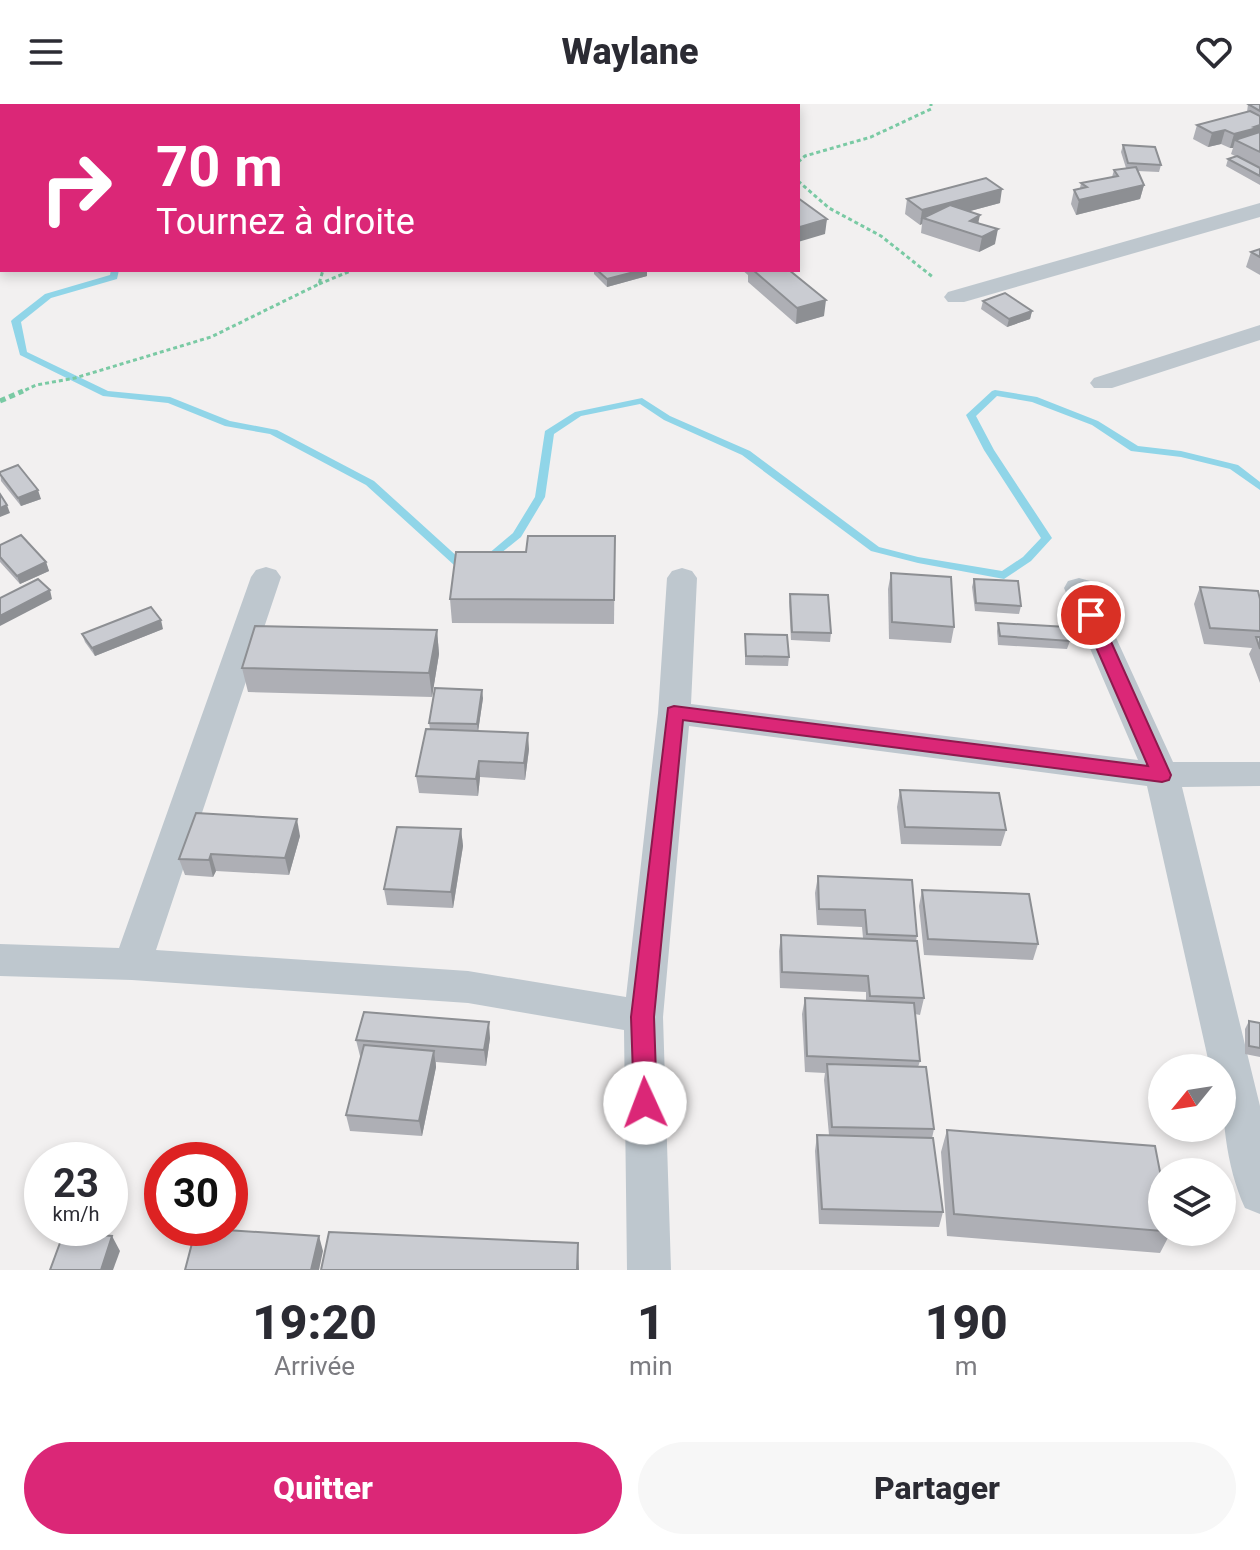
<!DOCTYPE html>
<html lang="fr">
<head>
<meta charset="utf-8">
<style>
	:root { --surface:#fff; --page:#f7f7f7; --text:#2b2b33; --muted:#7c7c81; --accent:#db2777 }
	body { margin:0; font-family:Roboto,sans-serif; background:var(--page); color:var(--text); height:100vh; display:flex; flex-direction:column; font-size:30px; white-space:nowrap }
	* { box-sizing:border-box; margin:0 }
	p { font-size:26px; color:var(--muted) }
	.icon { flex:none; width:44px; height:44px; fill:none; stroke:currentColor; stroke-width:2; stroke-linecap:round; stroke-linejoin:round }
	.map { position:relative; height:1166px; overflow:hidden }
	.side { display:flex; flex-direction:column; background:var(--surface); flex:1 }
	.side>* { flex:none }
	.hud { position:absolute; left:0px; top:0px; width:800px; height:168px; box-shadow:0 4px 12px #0003; background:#db2777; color:#fff; overflow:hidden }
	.needle { width:52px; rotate:240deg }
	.tools { position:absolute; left:1148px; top:950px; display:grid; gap:16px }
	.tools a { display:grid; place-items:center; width:88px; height:88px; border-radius:50%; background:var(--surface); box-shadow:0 4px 12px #0003; font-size:40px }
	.speed { position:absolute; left:24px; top:1038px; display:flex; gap:16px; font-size:40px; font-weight:700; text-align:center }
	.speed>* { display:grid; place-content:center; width:104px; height:104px; border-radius:50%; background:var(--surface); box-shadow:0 4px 12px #0003; line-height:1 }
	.speed small { font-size:20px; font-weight:400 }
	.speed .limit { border:12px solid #d22; background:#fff; color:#111 }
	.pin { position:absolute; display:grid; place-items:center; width:68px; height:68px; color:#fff; margin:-34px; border:4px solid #fff; border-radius:50%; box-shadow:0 2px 8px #0007 }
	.me { position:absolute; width:88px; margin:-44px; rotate:358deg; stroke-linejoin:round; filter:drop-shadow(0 0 6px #0008) }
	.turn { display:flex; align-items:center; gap:28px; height:168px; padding:0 24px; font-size:36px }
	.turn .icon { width:104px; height:104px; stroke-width:2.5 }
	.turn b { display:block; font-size:56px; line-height:68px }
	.eta { display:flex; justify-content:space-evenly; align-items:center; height:136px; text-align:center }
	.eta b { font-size:48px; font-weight:800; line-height:56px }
	.cta { display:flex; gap:16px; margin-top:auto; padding:16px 24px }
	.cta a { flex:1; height:92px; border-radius:48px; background:var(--accent); color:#fff; font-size:32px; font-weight:800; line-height:92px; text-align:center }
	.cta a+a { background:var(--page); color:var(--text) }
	header { display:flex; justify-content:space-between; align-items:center; height:104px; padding:0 24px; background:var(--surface); font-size:36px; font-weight:800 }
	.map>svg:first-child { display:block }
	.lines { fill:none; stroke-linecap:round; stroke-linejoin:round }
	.stream { fill:#90d5e8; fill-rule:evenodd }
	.path-far1 { stroke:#7acaa4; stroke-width:3; stroke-dasharray:4 3; stroke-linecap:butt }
	.path { stroke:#7acaa4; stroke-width:5; stroke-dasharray:6 4; stroke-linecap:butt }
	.street { fill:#bec7ce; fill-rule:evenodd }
	.wall { fill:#aeafb5 }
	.shaded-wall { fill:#8d8f93 }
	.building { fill:#caccd2; stroke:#8d8f93; stroke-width:2 }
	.route { fill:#db2777; stroke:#8e194d; stroke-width:2 }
</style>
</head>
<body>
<header><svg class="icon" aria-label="menu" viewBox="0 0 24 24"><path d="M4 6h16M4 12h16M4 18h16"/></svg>Waylane<svg class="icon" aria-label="heart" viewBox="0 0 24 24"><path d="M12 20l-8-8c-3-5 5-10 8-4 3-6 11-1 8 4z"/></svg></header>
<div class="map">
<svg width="1260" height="1166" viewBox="0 0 1260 1166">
	<rect width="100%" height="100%" fill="#f2f0f0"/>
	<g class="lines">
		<g class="stream">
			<rect x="0" y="125" width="2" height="4"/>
			<path d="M111,166H119L117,175L51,194L21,218L27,248L108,287L170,293L230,317L277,326L374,377L460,455L471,456L472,458L471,460L454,461L366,381L270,330L225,322L168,299L103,292L20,251L11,217L13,215L45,190L110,171Z"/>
			<path d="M995,286L1037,293L1098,317L1138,342L1181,347L1238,361L1260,378V386L1230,365L1181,353L1131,347L1092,321L1032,298L997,292L976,312L994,346L1052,434L1031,457L1004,475L918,459L871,447L742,351L664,316L640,300L581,312L554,330L545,393L521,433L490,458L486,459L481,456L513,429L535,393L545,327L575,308L642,294L670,312L750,347L879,443L918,453L1002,467L1023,453L1041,434L984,346L966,311L992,287Z"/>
		</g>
		<g class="path-far1">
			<path d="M443,0L452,2"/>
			<path d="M762,0L766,2"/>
			<path d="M356,2L360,0"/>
			<path d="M798,58L805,52L871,33L931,5V0"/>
			<path d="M798,77L829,104L881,132L934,174"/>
			<path d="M319,180L353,166"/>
			<path d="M19,289L36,281L75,274L211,233L319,180L323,166"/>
		</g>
		<path class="path" d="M0,297L23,287"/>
		<g class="street">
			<path d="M1260,99V113L964,198H948L944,193L948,188Z"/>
			<path d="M1260,221V236L1112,284H1094L1090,279L1094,274Z"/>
			<path d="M266,463L276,466L281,473L156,846L468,867L626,893L658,609L667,474L672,467L682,464L692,467L697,474L691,600L1138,656L1064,484L1068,477L1079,474L1090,477L1173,658H1260V682L1182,683L1260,1002V1110L1245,1104C1225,1060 1222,1011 1222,964H1210L1147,682L689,622L663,913L671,1166H627L624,926L468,899L132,876L0,872V840L119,844L251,473L256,466Z"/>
		</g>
	</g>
	<g class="wall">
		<path d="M1248,0H1260V81L1226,62L1228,55L1235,52L1231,50L1233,44H1230L1221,40L1208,43L1193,35L1197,21L1247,8Z"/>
		<path d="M1123,41L1161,61L1159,68L1137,67L1144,81L1140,95L1076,111L1071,100L1074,86L1080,84L1081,79L1112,73L1114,66L1126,64L1121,48Z"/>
		<path d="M907,95L1000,99L970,107L995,140L979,148L921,129L922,120L920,121L905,110Z"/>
		<path d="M1260,145V171L1246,163L1251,148Z"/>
		<path d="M594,166H647V172L607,183L594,170Z"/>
		<path d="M742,166H789L824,212L796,220L748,178V171Z"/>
		<path d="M983,197L1032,207L1030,215L1007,223L981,205Z"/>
		<path d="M0,368L41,395L21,402L1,377Z"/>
		<path d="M615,432L614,520L452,519L450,495L526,448Z"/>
		<path d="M0,441L46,458L49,467L20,480L0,458Z"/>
		<path d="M891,469L954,523L951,539L889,535L888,485Z"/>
		<path d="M974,475L1021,502L1019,510L975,507L972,483Z"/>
		<path d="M1200,483L1260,495V579L1249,550L1252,544L1204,540L1194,500Z"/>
		<path d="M790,490L831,529L830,538L791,536L789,498Z"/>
		<path d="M998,519L1070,537L1067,545L998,541L997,527Z"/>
		<path d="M163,525L95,552L85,538L82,530Z"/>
		<path d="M437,526L439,550L432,593L248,588L242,564Z"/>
		<path d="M745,530L789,553L788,562L745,561Z"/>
		<path d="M483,594L478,627L529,645L525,676L480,673L478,692L419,689L416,672L430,625L429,619Z"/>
		<path d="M900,686L1006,726L1001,742L901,740L897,703Z"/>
		<path d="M461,725L463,742L453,804L387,801L384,785Z"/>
		<path d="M300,732L289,771L216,767L213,773L185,771L179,755Z"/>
		<path d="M818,772L917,832L916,837L924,894L920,911L915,910L920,957L918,963L934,1025L932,1034L943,1108L939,1123L819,1120L815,1047L817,1031H829L824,976L825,969L805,968L802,910L805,894L866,897V888L780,884L779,847L781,831L863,834L862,823L817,821L815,789Z"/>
		<path d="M922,786L1038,840L1033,856L924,851L919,802Z"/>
		<path d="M1249,917L1260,919V953L1245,950V925Z"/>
		<path d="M490,934L486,962L436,958V963L422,1032L350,1027L346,1011L361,952H360L356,936Z"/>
		<path d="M947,1026L1162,1078V1128H1171L1160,1149L947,1132L941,1048Z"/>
	</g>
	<g class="shaded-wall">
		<path d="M1260,21V34L1235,36L1233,44H1230L1234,30Z"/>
		<path d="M1225,26L1221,40L1208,43L1212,29Z"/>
		<path d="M1144,81L1140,95L1076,111L1079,96Z"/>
		<path d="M1002,85L1000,99L933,117L923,114L922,120L920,121L922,106Z"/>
		<path d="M980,111L977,125L970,117Z"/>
		<path d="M827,115L825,130L798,138L800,123Z"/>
		<path d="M998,125L995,140L979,148L982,133Z"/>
		<path d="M642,166H647V172L607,183V175Z"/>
		<path d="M826,196L824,212L796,220L797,204Z"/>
		<path d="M1032,207L1030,215L1007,223L1009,215Z"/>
		<path d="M38,386L41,395L21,402L18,394Z"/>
		<path d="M7,401L10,409L0,413V404Z"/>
		<path d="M46,458L49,467L20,480L17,472Z"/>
		<path d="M50,486L52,495L0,522V512Z"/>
		<path d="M161,516L163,525L95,552L92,544Z"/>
		<path d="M437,526L439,550L432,593L429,569Z"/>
		<path d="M482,586L483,594L478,628L477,620Z"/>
		<path d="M528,629L529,645L525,676L524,659Z"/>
		<path d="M479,657L480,673L478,692L476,675Z"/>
		<path d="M297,715L300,732L289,771L285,754Z"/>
		<path d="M461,725L463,742L453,804L451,788Z"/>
		<path d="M211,750L216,767L213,773L209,756Z"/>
		<path d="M489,918L490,934L486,962L484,946Z"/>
		<path d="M434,947L436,963L422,1032L419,1017Z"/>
		<path d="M112,1132L120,1147L113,1166H101Z"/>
		<path d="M319,1132L323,1147L319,1166H311Z"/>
		<path d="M578,1139L579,1166H577Z"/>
	</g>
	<g class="building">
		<path d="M14,0H39L37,2H12Z"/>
		<path d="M1248,0H1260V7Z"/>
		<path d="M1250,7L1260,12V21L1254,23L1257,24L1234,30L1225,26L1212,29L1197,21Z"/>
		<path d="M1260,28V48L1235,36Z"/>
		<path d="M1123,41L1155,43L1161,61L1128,59Z"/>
		<path d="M1237,52L1260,64V72L1228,55Z"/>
		<path d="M1136,63L1144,81L1079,96L1074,86L1087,83L1081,79L1118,72L1114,66Z"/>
		<path d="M986,74L1002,85L922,106L907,95Z"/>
		<path d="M798,94L827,115L800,123L798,122Z"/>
		<path d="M950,101L980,111L970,117L998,125L982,133L923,114Z"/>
		<path d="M1260,145V153L1251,148Z"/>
		<path d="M597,166H642L607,175Z"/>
		<path d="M753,166H789L826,196L797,204Z"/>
		<path d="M1005,189L1032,207L1009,215L983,197Z"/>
		<path d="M18,361L38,386L18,394L0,370V368Z"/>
		<path d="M0,390L7,401L0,404Z"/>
		<path d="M21,431L46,458L17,472L0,453V441Z"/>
		<path d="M528,432H615L614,496L450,495L456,448H526Z"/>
		<path d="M891,469L951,473L954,523L892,518Z"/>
		<path d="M38,475L50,486L0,512V494Z"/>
		<path d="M974,475L1018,477L1021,502L976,499Z"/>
		<path d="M1200,483L1258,487L1260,495V527L1210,524Z"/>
		<path d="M790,490L828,491L831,529L792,528Z"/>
		<path d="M151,503L161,516L92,544L82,530Z"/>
		<path d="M998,519L1067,523L1070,537L1000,532Z"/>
		<path d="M255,522L437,526L429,569L242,564Z"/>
		<path d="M745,530L787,531L789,553L746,552Z"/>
		<path d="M1256,533H1260V545Z"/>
		<path d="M435,584L482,586L477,620L429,619Z"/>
		<path d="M426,625L528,629L524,659L479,657L476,675L416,672Z"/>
		<path d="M900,686L999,689L1006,726L905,723Z"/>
		<path d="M196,709L297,715L285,754L211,750L209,756L179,755Z"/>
		<path d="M397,723L461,725L451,788L384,785Z"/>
		<path d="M818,772L912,776L917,832L867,830L865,806L819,805Z"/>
		<path d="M922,786L1029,790L1038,840L928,835Z"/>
		<path d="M781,831L917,837L924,894L870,892L868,872L782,868Z"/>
		<path d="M805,894L914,899L920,957L807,952Z"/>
		<path d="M364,908L489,918L484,946L356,936Z"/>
		<path d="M1249,917L1260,919V944L1249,942Z"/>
		<path d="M364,941L434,947L419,1017L346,1011Z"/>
		<path d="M827,960L926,963L934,1025L832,1023Z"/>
		<path d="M947,1026L1155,1042L1162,1078V1127L954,1110Z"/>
		<path d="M817,1031L933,1034L943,1108L822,1105Z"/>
		<path d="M196,1124L319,1132L311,1166H185Z"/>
		<path d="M64,1128L112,1132L101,1166H50Z"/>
		<path d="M329,1128L578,1139L577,1166H321Z"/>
	</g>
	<path class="route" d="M1091,505L1099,511L1171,671L1169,676L1162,678L683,616L654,913L657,999L653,1006L645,1009L637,1006L634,999L631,913L668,604L674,602L1148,662L1082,511Z"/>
</svg>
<div class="tools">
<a><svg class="needle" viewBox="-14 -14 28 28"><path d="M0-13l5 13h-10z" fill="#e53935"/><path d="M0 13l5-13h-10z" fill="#7c7c81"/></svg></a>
<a><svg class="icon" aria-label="layers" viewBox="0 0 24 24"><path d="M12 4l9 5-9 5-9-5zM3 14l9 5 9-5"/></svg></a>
</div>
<div class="speed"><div>23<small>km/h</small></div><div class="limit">30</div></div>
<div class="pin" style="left:1091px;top:511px;background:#d93025"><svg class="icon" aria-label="arrive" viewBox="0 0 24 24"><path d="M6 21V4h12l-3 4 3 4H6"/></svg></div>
<svg class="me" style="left:645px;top:999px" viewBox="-20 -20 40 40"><circle r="19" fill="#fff"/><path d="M0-13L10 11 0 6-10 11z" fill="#db2777"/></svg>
<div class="hud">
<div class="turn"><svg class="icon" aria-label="right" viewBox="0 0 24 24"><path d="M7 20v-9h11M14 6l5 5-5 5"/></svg><div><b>70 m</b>Tournez à droite</div></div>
</div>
</div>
<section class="side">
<div class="eta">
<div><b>19:20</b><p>Arrivée</p></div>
<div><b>1</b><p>min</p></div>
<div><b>190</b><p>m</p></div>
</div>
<div class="cta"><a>Quitter</a><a>Partager</a></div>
</section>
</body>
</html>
